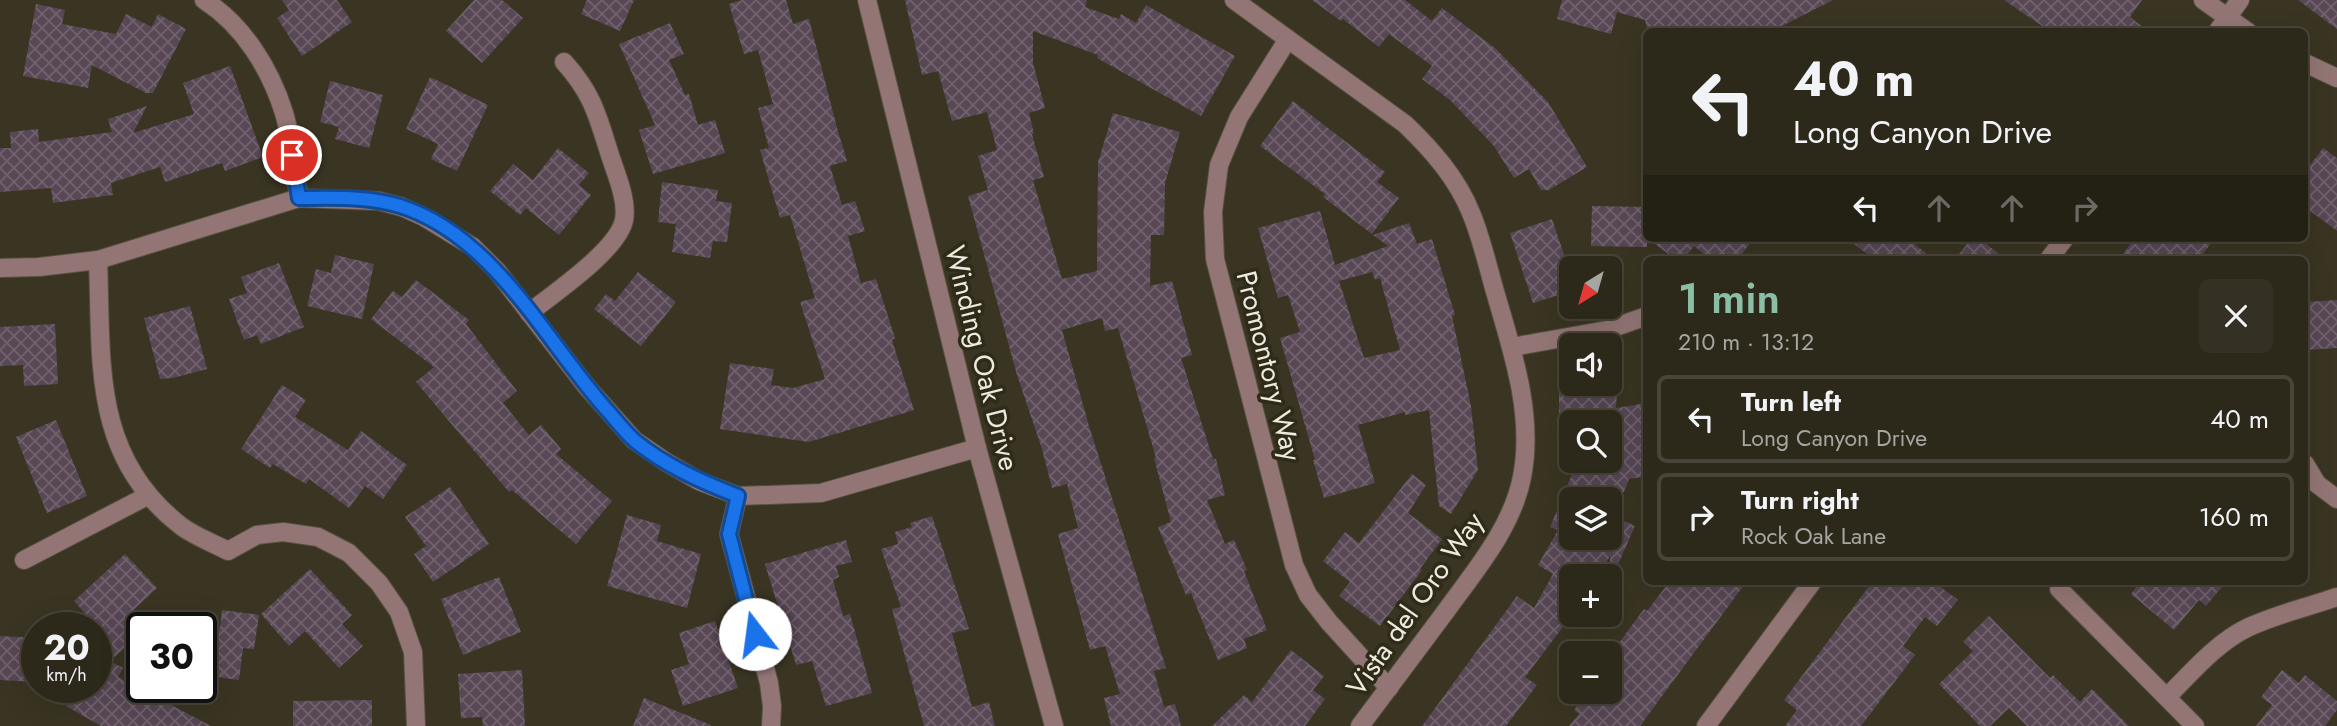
<!DOCTYPE html>
<html lang="en">
<head>
<meta charset="utf-8">
<style>
	:root { --surface:#2c281a; --page:#343023; --text:#f1f3f6; --muted:#a6a6a2; --line:#484439; --accent:#8abfa5 }
	body { margin:0; font-family:Jost,sans-serif; background:var(--page); color:var(--text); height:100vh; display:flex; flex-direction:column; font-size:26px; white-space:nowrap }
	* { box-sizing:border-box; margin:0 }
	p { font-size:23px; color:var(--muted) }
	.icon { flex:none; width:38px; height:38px; fill:none; stroke:currentColor; stroke-width:2; stroke-linecap:round; stroke-linejoin:round }
	.map { position:relative; flex:1; overflow:hidden }
	.details { position:absolute; left:1643px; top:256px; width:665px; height:329px; display:flex; flex-direction:column; background:var(--surface); border-radius:10px; box-shadow:0 7px 28px #0002,0 0 0 2px var(--line) }
	.details>* { flex:none }
	.hud { position:absolute; left:1643px; top:28px; width:665px; height:214px; border-radius:10px; box-shadow:0 7px 28px #0002,0 0 0 2px var(--line); background:#2c281a; color:var(--text); overflow:hidden }
	.needle { width:46px; rotate:217deg }
	.fabs { position:absolute; left:1559px; top:256px; display:grid; gap:14px }
	.fabs a { display:grid; place-items:center; width:63px; height:63px; border-radius:10px; background:var(--surface); box-shadow:0 7px 28px #0002,0 0 0 2px var(--line); font-size:35px }
	.speed { position:absolute; left:21px; top:612px; display:flex; gap:14px; font-size:35px; font-weight:700; text-align:center }
	.speed>* { display:grid; place-content:center; width:91px; height:91px; border-radius:50%; background:var(--surface); box-shadow:0 7px 28px #0002,0 0 0 2px var(--line); line-height:1 }
	.speed small { font-size:18px; font-weight:400 }
	.speed .limit { border:4px solid #111; border-radius:10px; background:#fff; color:#111 }
	.pin { position:absolute; display:grid; place-items:center; width:60px; height:60px; color:#fff; margin:-30px; border:4px solid #fff; border-radius:50%; box-shadow:0 2px 7px #0007 }
	.me { position:absolute; width:77px; margin:-38px; rotate:345deg; stroke-linejoin:round; filter:drop-shadow(0 0 5px #0008) }
	.turn { display:flex; align-items:center; gap:24px; height:147px; padding:0 35px; font-size:32px }
	.turn .icon { width:91px; height:91px; stroke-width:2.5 }
	.turn b { display:block; font-size:49px; line-height:60px }
	.lanes { display:flex; align-items:center; height:66px; padding:0 35px; background:#0003; justify-content:center; gap:35px; direction:ltr }
	.lanes .off { opacity:.35 }
	.round { display:grid; place-items:center; flex:none; width:74px; height:74px; border-radius:10px; background:var(--page) }
	.overview { display:flex; align-items:center; justify-content:space-between; height:119px; padding:0 35px }
	h1 { font-size:42px; font-weight:600; line-height:52px; color:var(--accent) }
	ul { padding:0; list-style:none }
	li { display:flex; align-items:center; gap:21px; height:88px; margin:0 14px 10px; padding:0 21px; border:4px solid var(--line); border-radius:10px }
	li div { flex:1 }
	li b { display:block; font-size:26px }
	li em { font-style:normal }
	.map>svg:first-child { display:block }
	.building { fill:url(#building-cross-hatch); fill-rule:evenodd }
	.lines { fill:none; stroke-linecap:round; stroke-linejoin:round }
	.minor-casing { stroke:#575240; stroke-width:20 }
	.minor { stroke:#937575; stroke-width:18 }
	.route-casing { stroke:#114b97; stroke-width:18 }
	.route { stroke:#1a73e8; stroke-width:12 }
	.labels { text-anchor:middle; dominant-baseline:central; stroke-width:7; stroke-linejoin:round; paint-order:stroke }
	.street-label { font-size:28px; fill:#edebdf; stroke:#302b19 }
</style>
</head>
<body>
<div class="map">
<svg width="2337" height="726" viewBox="0 0 2337 726">
	<defs>
		<pattern id="building-cross-hatch" width="8" height="8" patternUnits="userSpaceOnUse" patternTransform="scale(1.75)"><rect width="8" height="8" fill="#584755"/><path d="M0 0l8 8M0 8l8-8" fill="none" stroke="#70626d"/></pattern>
	</defs>
	<rect width="100%" height="100%" fill="#3a3522"/>
	<g class="building">
		<path d="M282,0H337L352,22L302,56L277,18L289,10Z"/>
		<path d="M474,0H502L523,18L482,63L446,31Z"/>
		<path d="M587,0H634L620,31L581,14Z"/>
		<path d="M742,0H786L793,24L809,19L837,128L847,161L830,166L842,205L855,201L865,231L848,236L861,283L876,279L895,338L892,340L914,410L809,442L720,429L730,363L774,369L771,385L793,388L825,379L800,302L815,298L790,215L780,218L760,150L769,148L758,108L773,104L758,50L744,54L729,4Z"/>
		<path d="M905,0H1087L1085,7L1119,19L1121,14L1136,23L1146,5L1235,56L1201,116L1097,58L1098,55L1033,31V63L1045,108L1029,113L1034,134H1032L1044,177L1033,180L1062,279L1097,271L1098,162L1113,113L1180,132L1165,183L1164,235H1151L1150,286L1172,281L1192,355L1181,358L1213,459H1216L1225,495L1207,500L1225,544L1234,540L1247,570L1244,571L1267,630L1244,639L1247,648L1218,660L1191,593L1186,595L1158,527L1171,522L1154,458H1156L1118,328L1105,331L1102,318L1062,330L1089,426L1166,668L1154,671L1164,707L1175,704L1181,726H1111L1104,698L1120,694L1105,646L1090,650L1058,534L1078,528L1067,484L1052,488L1042,449L1017,375L968,196L988,190L978,156L997,150L987,112L952,121L938,71L922,75Z"/>
		<path d="M1312,0H1405L1432,21L1442,8L1496,49L1548,102L1587,167L1549,190H1541L1529,169L1514,178L1494,146L1450,100L1422,79L1432,66L1389,34L1379,47L1343,19L1341,21Z"/>
		<path d="M1562,0H1833L1770,32H1648L1645,20L1617,12L1611,34L1557,19Z"/>
		<path d="M2004,0H2142L2130,17L2149,32H2051Z"/>
		<path d="M2298,0H2337V29Z"/>
		<path d="M36,4L65,10L62,24L116,34L126,14L152,27L158,14L186,29L153,93H146L92,65L88,88L23,76Z"/>
		<path d="M670,23L684,54L669,60L685,95L689,94L698,125L715,120L725,153L653,174L639,130L655,125L619,44Z"/>
		<path d="M230,66L263,157L225,171L222,163L165,182L160,167L111,183L113,195L53,203L51,188L0,192V148H11L10,132L38,129L39,142L112,132L108,119L147,106L133,133L194,114L183,83Z"/>
		<path d="M430,77L488,105L457,171L431,159L438,144L406,129Z"/>
		<path d="M330,81L383,95L369,148L335,139L339,127L320,122Z"/>
		<path d="M1293,101L1385,172L1377,182L1399,198L1372,234L1323,197L1325,194L1260,146Z"/>
		<path d="M558,148L589,173L579,185L591,195L559,235L526,208L520,215L490,191L513,164L533,180Z"/>
		<path d="M2323,148L2337,158V231L2305,207V172Z"/>
		<path d="M662,182L718,190L716,201L732,203L727,242L713,241L710,258L672,252L676,224L658,222Z"/>
		<path d="M1592,206L1647,207V247L1591,246Z"/>
		<path d="M1320,211L1335,265L1388,246L1373,235L1409,223L1417,244L1432,239L1455,315L1452,316L1471,406L1478,470L1451,514L1439,506L1429,410L1405,415V412L1358,425L1375,483L1324,498L1313,460H1315L1280,338L1300,332L1288,295L1278,298L1258,228ZM1372,272L1375,280L1380,278L1400,350L1364,358L1339,281Z"/>
		<path d="M1552,219L1572,278V291L1533,303L1510,233Z"/>
		<path d="M1647,238H1754L1738,259H1710L1694,246L1684,259H1675Z"/>
		<path d="M1846,238H1906L1934,259H1874Z"/>
		<path d="M1972,238H1978L2006,259H1955Z"/>
		<path d="M2135,238H2215L2199,259H2119Z"/>
		<path d="M335,255L374,264L362,319L307,306L316,269L331,273Z"/>
		<path d="M279,263L304,327L261,344L257,335L244,340L229,299L247,293L241,277Z"/>
		<path d="M638,272L676,302L641,346L594,309L606,294L615,301Z"/>
		<path d="M416,280L469,320L466,324L517,391L503,403L529,435L541,425L561,449L556,454L612,501L576,544L512,490L509,492L416,382L434,367L371,319L393,291L402,297Z"/>
		<path d="M2337,300V348L2305,350V302Z"/>
		<path d="M190,306L207,369L173,378L160,379L144,318Z"/>
		<path d="M55,324L58,384L24,386L23,365L0,366V327Z"/>
		<path d="M282,385L306,400L295,417L348,450L361,431L407,465L383,499L365,486L349,508L309,479L306,484L273,464L270,468L241,449Z"/>
		<path d="M1559,390L1617,391L1616,408L1647,403V476L1629,479L1621,499H1572V537H1610V515L1635,526L1610,583V556L1599,576H1572V615L1525,677L1537,685L1506,726H1422L1517,596L1534,608L1553,574L1538,565L1558,530L1550,527L1578,460H1610V422H1559Z"/>
		<path d="M56,420L87,496L47,513L16,437Z"/>
		<path d="M1412,474L1426,485L1408,513L1442,539L1420,569L1422,570L1380,626L1339,596L1350,582L1323,561L1345,532L1359,543Z"/>
		<path d="M450,487L489,544L433,582L414,554L426,546L405,517Z"/>
		<path d="M627,515L661,525L657,541L701,554L687,608L607,586Z"/>
		<path d="M932,516L969,629L952,633L972,707L989,702L995,726H924L892,609L901,607L881,549L898,544L895,532L912,527L910,523Z"/>
		<path d="M846,540L852,562L836,566L839,577L833,580L843,616L850,614L872,693L826,706L812,661L796,665L765,564Z"/>
		<path d="M125,554L157,588L128,615L156,619L146,628H142V632L110,661L123,668L118,677L211,726H101L66,706L77,688H96V626L74,601Z"/>
		<path d="M310,569L352,615L342,624L363,646L339,668L305,631L289,646L261,614Z"/>
		<path d="M499,577L521,632L463,655L441,599Z"/>
		<path d="M1670,581H1747L1640,726H1569L1579,714L1574,710L1588,691H1610V655L1644,609L1647,611Z"/>
		<path d="M1873,581H1933L1958,600L1937,626L1925,617L1903,646L1915,655L1861,726H1785L1797,710L1784,700Z"/>
		<path d="M2141,581H2227L2206,606L2199,600L2174,630L2131,594Z"/>
		<path d="M222,610L259,615L254,649L243,648L239,680L201,675V625L220,628Z"/>
		<path d="M1989,616L2050,678L2053,675L2080,702L2092,689L2129,726H2027L2009,708L1990,726H1980L1939,684L1973,651L1963,642Z"/>
		<path d="M715,621L738,688L683,706L671,670L689,664L679,633Z"/>
		<path d="M0,636L37,638V682L0,680Z"/>
		<path d="M1291,650L1324,676L1313,690L1325,699L1305,726H1212L1244,695L1252,702Z"/>
		<path d="M522,670L525,726H483L482,717L461,718L458,674Z"/>
		<path d="M2282,670L2299,683L2305,675L2337,701V710L2325,726H2256L2272,705L2261,697Z"/>
		<path d="M644,698L711,725L710,726H633Z"/>
		<path d="M372,700V726H293V701Z"/>
	</g>
	<g class="lines">
		<defs>
			<g id="minor">
				<path d="M204,0C243,25 270,68 284,113C292,139 294,170 299,198"/>
				<path d="M867,0L977,448L1054,726"/>
				<path d="M1234,0L1405,124C1432,150 1457,178 1471,213C1482,239 1488,268 1496,295C1513,353 1534,416 1522,477C1512,529 1473,573 1443,615C1415,652 1388,689 1360,726"/>
				<path d="M2203,0L2248,32"/>
				<path d="M2217,32L2240,0"/>
				<path d="M1288,39L1239,117L1219,165L1213,212L1215,259L1294,565L1308,595L1329,622L1389,688"/>
				<path d="M2305,63L2337,78"/>
				<path d="M2049,259L2065,238"/>
				<path d="M98,260C102,362 91,456 181,526C194,536 213,543 228,551L257,535L283,532L318,537L349,553L379,583L399,612L413,652L416,726"/>
				<path d="M0,268L39,267L98,260L299,198L379,201L402,207L424,217L473,247L497,271L587,387L634,440L666,462L699,481L738,496L821,493L977,448"/>
				<path d="M529,313C554,293 618,250 624,220C628,199 615,172 609,152C597,114 592,93 564,62"/>
				<path d="M1512,347L1607,330L1644,317"/>
				<path d="M2305,464L2317,484L2337,499"/>
				<path d="M738,496L729,534L769,683L772,706L771,726"/>
				<path d="M24,560L147,496"/>
				<path d="M2059,589L2195,726"/>
				<path d="M2167,697C2192,672 2217,642 2249,627C2277,614 2308,607 2337,597"/>
				<path d="M1706,726L1813,581"/>
			</g>
		</defs>
		<use href="#minor" class="minor-casing"/>
		<use href="#minor" class="minor"/>
	</g>
	<g class="lines">
		<defs>
			<path id="route" d="M292,155L299,198C333,198 368,196 400,206C494,236 544,339 606,409C616,420 625,432 635,441C666,466 702,482 738,496L729,534L755,634"/>
		</defs>
		<use href="#route" class="route-casing"/>
		<use href="#route" class="route"/>
	</g>
	<g class="labels">
		<g class="street-label">
			<text transform="translate(982 358) rotate(76)">Winding Oak Drive</text>
			<text transform="translate(1269 366) rotate(76)">Promontory Way</text>
			<text transform="translate(1415 604) rotate(-55)">Vista del Oro Way</text>
		</g>
	</g>
</svg>
<div class="fabs">
<a><svg class="needle" viewBox="-14 -14 28 28"><path d="M0-13l5 13h-10z" fill="#e53935"/><path d="M0 13l5-13h-10z" fill="#a6a6a2"/></svg></a>
<a><svg class="icon" aria-label="sound" viewBox="0 0 24 24"><path d="M4 9h4l5-4v14l-5-4H4zM17 9q2 3 0 6"/></svg></a>
<a><svg class="icon" aria-label="search" viewBox="0 0 24 24"><circle cx="10" cy="10" r="6"/><path d="M15 15l6 6"/></svg></a>
<a><svg class="icon" aria-label="layers" viewBox="0 0 24 24"><path d="M12 4l9 5-9 5-9-5zM3 14l9 5 9-5"/></svg></a>
<a>+</a>
<a>−</a>
</div>
<div class="speed"><div>20<small>km/h</small></div><div class="limit">30</div></div>
<div class="pin" style="left:292px;top:155px;background:#d93025"><svg class="icon" aria-label="arrive" viewBox="0 0 24 24"><path d="M6 21V4h12l-3 4 3 4H6"/></svg></div>
<svg class="me" style="left:755px;top:634px" viewBox="-20 -20 40 40"><circle r="19" fill="#fff"/><path d="M0-13L10 11 0 6-10 11z" fill="#1a73e8"/></svg>
<div class="hud">
<div class="turn"><svg class="icon" aria-label="left" viewBox="0 0 24 24"><path d="M17 20v-9H6M10 6l-5 5 5 5"/></svg><div><b>40 m</b>Long Canyon Drive</div></div>
<div class="lanes"><svg class="icon" aria-label="left" viewBox="0 0 24 24"><path d="M17 20v-9H6M10 6l-5 5 5 5"/></svg><svg class="icon off" aria-label="ahead" viewBox="0 0 24 24"><path d="M12 20V5M6 11l6-6 6 6"/></svg><svg class="icon off" aria-label="ahead" viewBox="0 0 24 24"><path d="M12 20V5M6 11l6-6 6 6"/></svg><svg class="icon off" aria-label="right" viewBox="0 0 24 24"><path d="M7 20v-9h11M14 6l5 5-5 5"/></svg></div>
</div>
<section class="details">
<div class="overview"><div><h1>1 min</h1><p>210 m · 13:12</p></div><a class="round"><svg class="icon" aria-label="close" viewBox="0 0 24 24"><path d="M6 6l12 12M18 6L6 18"/></svg></a></div>
<ul>
<li><svg class="icon" aria-label="left" viewBox="0 0 24 24"><path d="M17 20v-9H6M10 6l-5 5 5 5"/></svg><div><b>Turn left</b><p>Long Canyon Drive</p></div><em>40 m</em></li>
<li><svg class="icon" aria-label="right" viewBox="0 0 24 24"><path d="M7 20v-9h11M14 6l5 5-5 5"/></svg><div><b>Turn right</b><p>Rock Oak Lane</p></div><em>160 m</em></li>
</ul>
</section>
</div>
</body>
</html>
